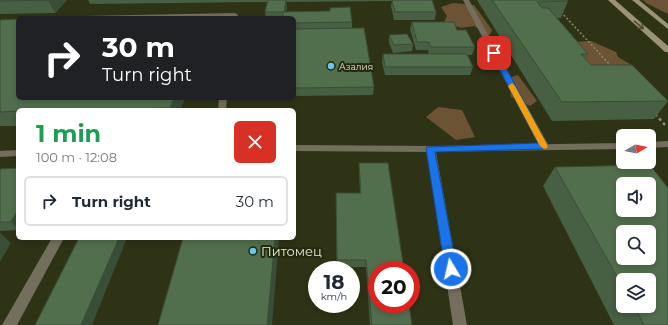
<!DOCTYPE html>
<html lang="en">
<head>
<meta charset="utf-8">
<style>
	:root { --surface:#fff; --page:#f2f2f3; --text:#1f2937; --muted:#747a83; --line:#e0e1e3 }
	body { margin:0; font-family:Montserrat,sans-serif; background:var(--page); color:var(--text); height:100vh; display:flex; flex-direction:column; font-size:15px; white-space:nowrap }
	* { box-sizing:border-box; margin:0 }
	p { font-size:13px; color:var(--muted) }
	.icon { flex:none; width:22px; height:22px; fill:none; stroke:currentColor; stroke-width:2; stroke-linecap:round; stroke-linejoin:round }
	.map { position:relative; flex:1; overflow:hidden }
	.details { position:absolute; left:16px; top:108px; width:280px; height:132px; display:flex; flex-direction:column; background:var(--surface); border-radius:6px; box-shadow:0 2px 6px #0003 }
	.details>* { flex:none }
	.hud { position:absolute; left:16px; top:16px; width:280px; height:84px; border-radius:6px; box-shadow:0 2px 6px #0003; background:#202124; color:#fff; overflow:hidden }
	.needle { width:26px; rotate:80deg }
	.tools { position:absolute; left:616px; top:129px; display:grid; gap:8px }
	.tools a { display:grid; place-items:center; width:40px; height:40px; border-radius:6px; background:var(--surface); box-shadow:0 2px 6px #0003; font-size:20px }
	.speed { position:absolute; left:308px; top:261px; display:flex; gap:8px; font-size:20px; font-weight:700; text-align:center }
	.speed>* { display:grid; place-content:center; width:52px; height:52px; border-radius:50%; background:var(--surface); box-shadow:0 2px 6px #0003; line-height:1 }
	.speed small { font-size:10px; font-weight:400 }
	.speed .limit { border:6px solid #d22; background:#fff; color:#111 }
	.pin { position:absolute; display:grid; place-items:center; width:34px; height:34px; color:#fff; margin:-17px; border-radius:8px; box-shadow:0 2px 6px #0006 }
	.me { position:absolute; width:44px; margin:-22px; rotate:351deg; stroke-linejoin:round; filter:drop-shadow(0 0 3px #0008) }
	.turn { display:flex; align-items:center; gap:14px; height:84px; padding:0 20px; font-size:18px }
	.turn .icon { width:52px; height:52px; stroke-width:2.5 }
	.turn b { display:block; font-size:28px; line-height:34px }
	.round { display:grid; place-items:center; flex:none; width:42px; height:42px; border-radius:6px; background:var(--page) }
	.head { display:flex; align-items:center; justify-content:space-between; height:68px; padding:0 20px }
	h1 { font-size:24px; font-weight:700; line-height:30px; color:#1e9e55 }
	ul { padding:0; list-style:none }
	li { display:flex; align-items:center; gap:12px; height:50px; margin:0 8px 6px; padding:0 12px; border:2px solid var(--line); border-radius:6px }
	li div { flex:1 }
	li b { display:block; font-size:15px }
	li em { font-style:normal }
	.map>svg:first-child { display:block }
	.green { fill:#6b5334 }
	.lines { fill:none; stroke-linecap:round; stroke-linejoin:round }
	.path-far1 { stroke:#898d76; stroke-width:1.5; stroke-dasharray:2 2; stroke-linecap:butt }
	.path { stroke:#898d76; stroke-width:2.5; stroke-dasharray:3 3; stroke-linecap:butt }
	.service { fill:#746f5d; fill-rule:evenodd }
	.minor { fill:#746f5d; fill-rule:evenodd }
	.secondary { fill:#9a9375; fill-rule:evenodd }
	.wall { fill:#475f42; fill-rule:evenodd }
	.shaded-wall { fill:#394e36 }
	.building { fill:#526f4d; stroke:#394e36; fill-rule:evenodd }
	.oneway { stroke:#4d4e31 }
	.route { fill:#1a73e8; stroke:#114b97 }
	.slow { fill:#f59e0b }
	.poi-dot { fill:#69c4f1; stroke:#24290c; stroke-width:1.5 }
	.labels { text-anchor:middle; dominant-baseline:central; stroke-width:4; stroke-linejoin:round; paint-order:stroke }
	.far-poi-label { font-size:9px; fill:#e6ead9; stroke:#24290c; text-anchor:start }
	.near-poi-label { font-size:13px; fill:#e6ead9; stroke:#24290c; text-anchor:start }
</style>
</head>
<body>
<div class="map">
<svg width="668" height="325" viewBox="0 0 668 325">
	<rect width="100%" height="100%" fill="#2e3316"/>
	<g class="green">
		<path d="M643,0H668V14L646,3Z"/>
		<path d="M453,3L474,5L492,30L489,36L474,26L461,28L444,22L447,16L441,7Z"/>
		<path d="M591,41L616,52L618,57L635,67L628,75L588,67L575,42Z"/>
		<path d="M518,75L537,101L530,106L511,97L509,78Z"/>
		<path d="M438,107L462,110L475,137L456,140L426,117Z"/>
	</g>
	<g class="lines">
		<path class="path-far1" d="M561,12L612,67"/>
		<path class="path" d="M655,114L665,125"/>
		<g class="service">
			<path d="M235,13L238,15L237,18H80L83,16Z"/>
			<path d="M219,98H227L226,110H218Z"/>
			<path d="M668,141V147L649,148V142Z"/>
			<path d="M623,143V149L436,152L467,325H453L427,152L294,151V145L431,146Z"/>
			<path d="M18,150V156L0,157V151Z"/>
			<path d="M52,238H64L17,325H2Z"/>
		</g>
		<path class="minor" d="M463,0H469L549,146L547,148H541L539,146Z"/>
		<g class="secondary">
			<path d="M608,0H615L668,46V52H665Z"/>
			<path d="M632,0H639L668,24V29Z"/>
		</g>
	</g>
	<g class="wall">
		<path d="M0,0H67L55,13L0,14Z"/>
		<path d="M88,0H432L436,12L435,20H394L391,6L392,1L286,2L287,6L286,12L352,22V28L374,87L373,95L294,96V18H266L265,12L267,2L90,4Z"/>
		<path d="M477,0H567L568,1L561,18H557L588,54L585,58L591,65L668,101L654,119L552,121Z"/>
		<path d="M0,20L185,98L180,110H18V126H0Z"/>
		<path d="M412,22L457,30L475,47L472,55H467L473,67L470,75H385L382,62L383,54H429L428,50H416L410,29Z"/>
		<path d="M389,35L413,44L412,51L393,53L389,43Z"/>
		<path d="M359,163L412,325H370L366,267H337L336,202L360,193L359,171Z"/>
		<path d="M555,167L668,325H614L543,186ZM623,280L649,306H623Z"/>
		<path d="M18,168V230L0,231V169Z"/>
	</g>
	<g class="shaded-wall">
		<path d="M48,0H67L55,13Z"/>
		<path d="M286,0L287,6L285,18L284,12Z"/>
		<path d="M174,98H185L180,110H171L170,108Z"/>
		<path d="M18,210V229L11,222Z"/>
		<path d="M0,233L11,243L0,262Z"/>
		<path d="M119,238H127L92,325H81Z"/>
		<path d="M275,238H279L272,325H267Z"/>
	</g>
	<g class="building">
		<path d="M0,0H48L0,1Z"/>
		<path d="M268,0H286L284,12H265Z"/>
		<path d="M392,0H432L436,12H395Z"/>
		<path d="M492,0H567L568,1L537,2L542,8H548L588,54H581L591,65H632L668,101L562,102Z"/>
		<path d="M350,7L352,22L294,23V18H283V12L330,11V8Z"/>
		<path d="M208,17L207,18H126Z"/>
		<path d="M18,19V98H174L170,108L82,110H18V111L0,112V20Z"/>
		<path d="M412,22H454L457,30H466L475,47H431L429,42H417Z"/>
		<path d="M364,28L374,87L294,88V29Z"/>
		<path d="M407,34L413,44L394,45L389,35Z"/>
		<path d="M383,54H467L473,67H385Z"/>
		<path d="M359,163H388L404,270H377V304H409L412,325H372L366,260H337L336,193H361Z"/>
		<path d="M650,165L668,188V325H644L634,306H649V280H623V287L555,167ZM623,184H649V210H623ZM623,232H649V258H623Z"/>
		<path d="M18,168V210L11,222H0V169Z"/>
		<path d="M79,238H119L81,325H35Z"/>
		<path d="M183,238H275L267,325H158Z"/>
	</g>
	<defs><path id="oneway-shaft" d="M-6 0H5M1.5-3L5.5 0L1.5 3" fill="none" stroke-width="1.6" stroke-linecap="round" stroke-linejoin="round"/></defs>
	<use class="oneway" href="#oneway-shaft" transform="translate(639 25) rotate(41)"/>
	<path class="route" d="M492,52L498,53L548,146L544,149L435,152L457,269L455,273L451,275L447,273L445,269L426,149L427,147L538,143L491,53Z"/>
	<path class="slow" d="M512,83L515,86L548,146L547,148L544,149L540,146L508,86Z"/>
	<g class="poi-dot">
		<circle cx="331" cy="66" r="4"/>
		<circle cx="253" cy="251" r="4"/>
	</g>
	<g class="labels">
		<g class="far-poi-label">
			<text x="339" y="66">Азалия</text>
		</g>
		<g class="near-poi-label">
			<text x="261" y="251">Питомец</text>
		</g>
	</g>
</svg>
<div class="tools">
<a><svg class="needle" viewBox="-14 -14 28 28"><path d="M0-13l5 13h-10z" fill="#e53935"/><path d="M0 13l5-13h-10z" fill="#747a83"/></svg></a>
<a><svg class="icon" aria-label="sound" viewBox="0 0 24 24"><path d="M4 9h4l5-4v14l-5-4H4zM17 9q2 3 0 6"/></svg></a>
<a><svg class="icon" aria-label="search" viewBox="0 0 24 24"><circle cx="10" cy="10" r="6"/><path d="M15 15l6 6"/></svg></a>
<a><svg class="icon" aria-label="layers" viewBox="0 0 24 24"><path d="M12 4l9 5-9 5-9-5zM3 14l9 5 9-5"/></svg></a>
</div>
<div class="speed"><div>18<small>km/h</small></div><div class="limit">20</div></div>
<div class="pin" style="left:494px;top:53px;background:#d93025"><svg class="icon" aria-label="arrive" viewBox="0 0 24 24"><path d="M6 21V4h12l-3 4 3 4H6"/></svg></div>
<svg class="me" style="left:451px;top:269px" viewBox="-20 -20 40 40"><circle r="17" fill="#1a73e8" stroke="#fff" stroke-width="3"/><path d="M0-11L8 9 0 5-8 9z" fill="#fff"/></svg>
<div class="hud">
<div class="turn"><svg class="icon" aria-label="right" viewBox="0 0 24 24"><path d="M7 20v-9h11M14 6l5 5-5 5"/></svg><div><b>30 m</b>Turn right</div></div>
</div>
<section class="details">
<div class="head"><div><h1>1 min</h1><p>100 m · 12:08</p></div><a class="round" style="background:#d93025;color:#fff"><svg class="icon" aria-label="close" viewBox="0 0 24 24"><path d="M6 6l12 12M18 6L6 18"/></svg></a></div>
<ul>
<li><svg class="icon" aria-label="right" viewBox="0 0 24 24"><path d="M7 20v-9h11M14 6l5 5-5 5"/></svg><div><b>Turn right</b></div><em>30 m</em></li>
</ul>
</section>
</div>
</body>
</html>
